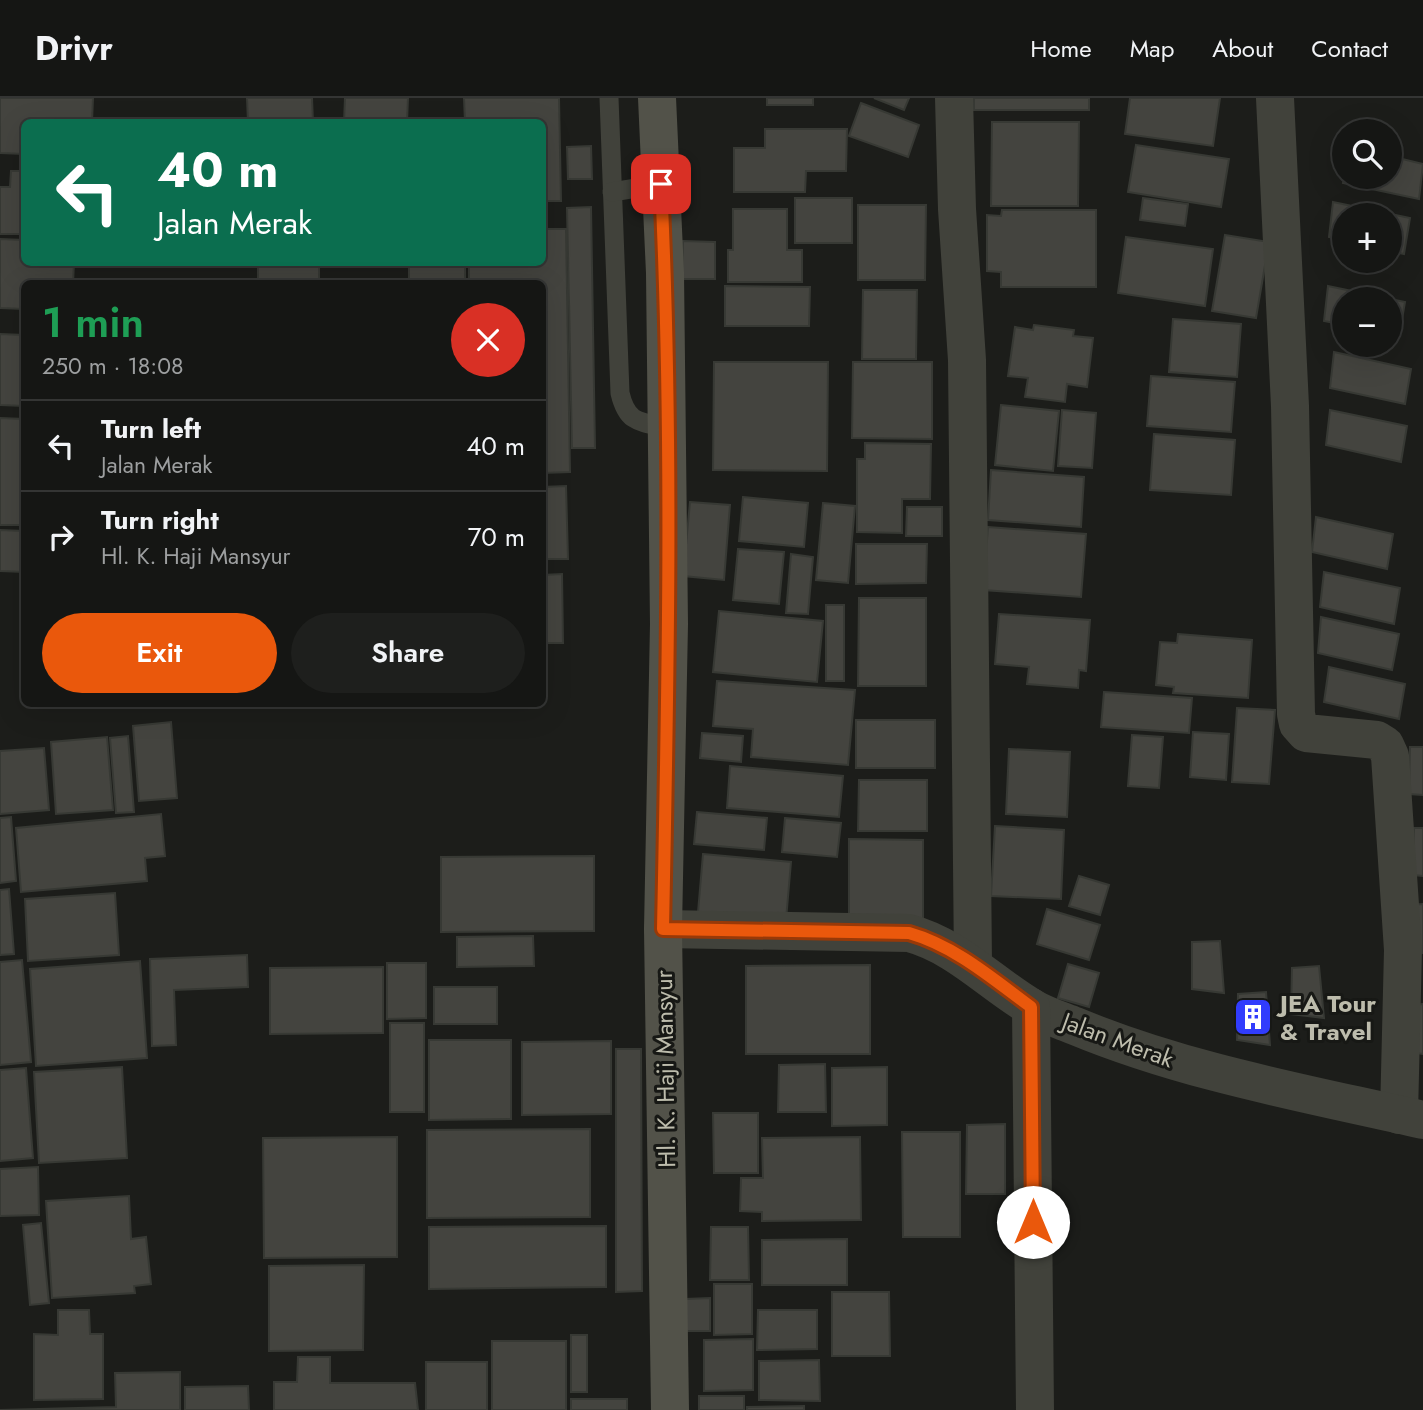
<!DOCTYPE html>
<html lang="en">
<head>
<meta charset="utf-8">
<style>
	:root { --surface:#151614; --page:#1e1f1d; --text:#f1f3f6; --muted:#9d9fa0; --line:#343534; --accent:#ea580c }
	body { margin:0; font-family:Jost,sans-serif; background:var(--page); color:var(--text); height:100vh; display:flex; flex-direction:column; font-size:26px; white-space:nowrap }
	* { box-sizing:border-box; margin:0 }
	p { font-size:23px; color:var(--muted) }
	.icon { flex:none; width:38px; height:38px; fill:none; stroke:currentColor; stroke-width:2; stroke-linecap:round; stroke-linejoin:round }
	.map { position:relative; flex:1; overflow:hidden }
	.sheet { position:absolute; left:21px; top:182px; width:525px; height:427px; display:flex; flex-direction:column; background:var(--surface); border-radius:10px; box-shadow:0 7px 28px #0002,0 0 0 2px var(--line) }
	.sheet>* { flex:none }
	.hud { position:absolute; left:21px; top:21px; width:525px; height:147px; border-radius:10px; box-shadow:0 7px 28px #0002,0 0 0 2px var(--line); background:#0b6e4f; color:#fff; overflow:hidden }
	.buttons { position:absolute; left:1332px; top:21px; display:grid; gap:14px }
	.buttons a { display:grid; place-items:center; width:70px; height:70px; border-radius:50%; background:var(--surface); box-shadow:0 7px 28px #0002,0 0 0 2px var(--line); font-size:35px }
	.pin { position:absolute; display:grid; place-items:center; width:60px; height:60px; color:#fff; margin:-30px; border-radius:14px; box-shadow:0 4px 10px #0006 }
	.me { position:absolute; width:77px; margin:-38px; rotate:0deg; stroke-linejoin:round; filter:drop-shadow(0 0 5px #0008) }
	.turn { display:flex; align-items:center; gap:24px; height:147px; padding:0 21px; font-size:32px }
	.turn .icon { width:91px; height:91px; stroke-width:2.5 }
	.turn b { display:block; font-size:49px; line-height:60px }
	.round { display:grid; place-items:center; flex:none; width:74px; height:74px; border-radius:37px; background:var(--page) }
	.head { display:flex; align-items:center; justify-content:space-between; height:119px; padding:0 21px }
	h1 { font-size:42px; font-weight:600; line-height:52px; color:#1e9e55 }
	.action { display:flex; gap:14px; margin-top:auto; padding:14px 21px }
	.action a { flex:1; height:80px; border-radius:42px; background:var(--accent); color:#fff; font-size:28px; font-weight:600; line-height:80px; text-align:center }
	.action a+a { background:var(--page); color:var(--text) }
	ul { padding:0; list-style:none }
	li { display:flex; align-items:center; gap:21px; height:91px; padding:0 21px; border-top:2px solid var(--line) }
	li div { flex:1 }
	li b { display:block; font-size:26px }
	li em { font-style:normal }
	header { display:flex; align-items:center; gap:42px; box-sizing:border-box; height:98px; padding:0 35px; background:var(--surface); border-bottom:2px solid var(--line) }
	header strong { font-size:33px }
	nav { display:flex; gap:38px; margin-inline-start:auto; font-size:24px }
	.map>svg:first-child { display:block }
	.building { fill:#44443f; stroke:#373934; stroke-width:2 }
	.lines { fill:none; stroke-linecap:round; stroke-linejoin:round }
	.lane { stroke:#41423b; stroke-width:19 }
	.street { stroke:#41423b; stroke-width:38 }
	.secondary { stroke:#525249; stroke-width:38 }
	.route-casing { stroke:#983908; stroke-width:18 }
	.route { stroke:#ea580c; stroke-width:12 }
	.labels { text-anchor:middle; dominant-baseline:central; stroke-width:6; stroke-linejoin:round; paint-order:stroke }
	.poi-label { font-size:24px; font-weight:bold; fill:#bdbcac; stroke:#171815; text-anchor:start }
	.street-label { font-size:24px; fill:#bdbcac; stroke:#171815 }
</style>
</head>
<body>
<header>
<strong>Drivr</strong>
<nav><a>Home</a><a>Map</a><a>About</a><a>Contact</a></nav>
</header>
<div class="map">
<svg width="1423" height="1312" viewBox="0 0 1423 1312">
	<rect width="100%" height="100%" fill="#1c1d1a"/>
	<g class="building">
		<path d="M0,0H93L92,24H24V56L0,55Z"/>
		<path d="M247,0H312L313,24H248Z"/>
		<path d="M345,0H408L407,24H344Z"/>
		<path d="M464,0H559L561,103H542V24H465Z"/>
		<rect x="767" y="0" width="46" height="7"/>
		<path d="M874,0H909L904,12Z"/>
		<rect x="974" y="0" width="115" height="12"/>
		<path d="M1130,0H1220L1213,48L1125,36Z"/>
		<path d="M861,5L919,27L908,59L849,38Z"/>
		<path d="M992,24H1079L1078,108H991Z"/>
		<path d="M765,31H847L846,73H806L805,94H734V50H765Z"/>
		<path d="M1136,47L1229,61L1221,109L1128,94Z"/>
		<path d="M591,48L592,81H568L567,49Z"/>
		<path d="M1390,58L1423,66L1419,101L1343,85L1344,79H1390Z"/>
		<path d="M11,73H24V136H0V89H10Z"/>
		<rect x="795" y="100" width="57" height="45"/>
		<path d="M1143,100L1188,106L1185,128L1140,122Z"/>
		<path d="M1333,104L1410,120L1404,156L1390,153V117H1344V142L1329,139Z"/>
		<path d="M858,107H926L925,182H858Z"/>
		<path d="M591,109L595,350H572L567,110Z"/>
		<path d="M733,111H787V152H802V184H728V152H733Z"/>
		<path d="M1002,112H1096V189H1001V174L987,173V117L1001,118Z"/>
		<path d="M542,131H566L570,374L542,375V186H469V164H542Z"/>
		<path d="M1225,137L1269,144L1256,220L1212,213Z"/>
		<path d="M1126,139L1213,151L1205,208L1118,195Z"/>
		<path d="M0,141L24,142V164H74L73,186H24V211L0,210Z"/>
		<path d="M683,143L715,144V181H682Z"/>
		<path d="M257,164H318L319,168L258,169Z"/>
		<rect x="409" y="164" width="56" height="22"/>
		<path d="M319,168V186H258V169Z"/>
		<path d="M725,188L810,189L809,228H725Z"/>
		<path d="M1328,188L1405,204L1399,239L1390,237V201H1344V227L1324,223Z"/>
		<path d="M863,192H917L916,261H862Z"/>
		<path d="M1173,221L1241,226L1237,279L1169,274Z"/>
		<path d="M1034,227L1074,232L1073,238L1093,240L1087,289L1067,286L1065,304L1025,299L1028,280L1008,278L1015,229L1033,232Z"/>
		<path d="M0,236L24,237V308L0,307Z"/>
		<path d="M1334,254L1411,271L1405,306L1330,290Z"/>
		<path d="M714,264H828L827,373L713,372Z"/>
		<path d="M853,264H932V341L852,340Z"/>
		<path d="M1151,278L1235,284L1231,334L1147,328Z"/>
		<path d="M1001,307L1059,313L1053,373L995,367Z"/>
		<path d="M1062,312L1096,315L1092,370L1058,368Z"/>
		<path d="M1330,312L1407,328L1401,364L1326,347Z"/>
		<path d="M0,320L24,321V427H0Z"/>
		<path d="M1154,336L1235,342L1231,397L1150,392Z"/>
		<path d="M865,345L931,346L930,401H902V435L857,434V361H865Z"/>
		<path d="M991,372L1084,379L1081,429L988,422Z"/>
		<path d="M566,388L568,461H542V389Z"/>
		<path d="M743,399L808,405L804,449L739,443Z"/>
		<path d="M690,404L730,407L724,482L683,478Z"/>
		<path d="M823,405L855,408L848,485L816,482Z"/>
		<path d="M907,409H942V438H906Z"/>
		<path d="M1316,419L1393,436L1387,471L1312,454Z"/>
		<path d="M988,429L1086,436L1081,499L983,492Z"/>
		<path d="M0,432L24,433V474L0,473Z"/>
		<path d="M856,446H927L926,485L856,486Z"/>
		<path d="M738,451L784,454L779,506L733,502Z"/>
		<path d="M791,456L813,459L808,516L786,515Z"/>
		<path d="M1324,474L1400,490L1394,526L1320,509Z"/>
		<path d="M562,476L563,545H542V477Z"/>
		<path d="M859,500H926V588H858Z"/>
		<rect x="826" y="507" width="18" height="76"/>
		<path d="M719,513L823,523L817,584L713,574Z"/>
		<path d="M999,516L1090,522L1086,573L1079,572L1078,590L1027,586L1029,569L995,566Z"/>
		<path d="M1321,519L1399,536L1392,572L1318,555Z"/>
		<path d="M1178,536L1252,542L1248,600L1173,595L1174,589L1156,587L1160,544L1177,545Z"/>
		<path d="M1329,569L1405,586L1399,621L1324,604Z"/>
		<path d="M717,583L855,592L848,667L751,659L753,631L713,628Z"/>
		<path d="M1104,594L1192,600L1189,635L1101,629Z"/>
		<path d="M1237,610L1275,612L1269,686L1232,684Z"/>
		<rect x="856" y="622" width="79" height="48"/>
		<path d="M171,624L177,700L139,703L133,628Z"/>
		<path d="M1193,634L1229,636L1226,682L1190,679Z"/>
		<path d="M702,635L743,638L741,664L700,660Z"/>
		<path d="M1132,637L1163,639L1159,690L1128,688Z"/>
		<path d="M128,638L134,714L116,715L110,640Z"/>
		<path d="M107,639L113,712L56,716L51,644Z"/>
		<path d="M1410,649H1423V697L1409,696Z"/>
		<path d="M44,650L49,712L0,716V653Z"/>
		<path d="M1009,651L1070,654L1067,719L1006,716Z"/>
		<path d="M730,668L843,678L839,719L727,710Z"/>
		<path d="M859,682H927V733H858Z"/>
		<path d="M697,714L767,720L764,752L694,746Z"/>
		<path d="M161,716L165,758L145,760L147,783L21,794L16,730Z"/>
		<path d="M11,719L16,783L0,785V720Z"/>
		<path d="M785,720L841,725L837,759L782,754Z"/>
		<path d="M995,728L1064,732L1061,801L991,798Z"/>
		<path d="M1414,730H1423V778L1413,777Z"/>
		<path d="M849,741L923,742V827L849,826Z"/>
		<path d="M703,756L791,764L786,822L698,814Z"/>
		<path d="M594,758V833L441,834V759Z"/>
		<path d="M1079,778L1109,787L1100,817L1069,808Z"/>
		<path d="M9,791L14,856L0,857V792Z"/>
		<path d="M115,795L119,857L28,863L25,801Z"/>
		<path d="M1423,806V855L1410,854V807Z"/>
		<path d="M1047,811L1100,827L1089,862L1037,846Z"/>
		<path d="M533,838L534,868L457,869V839Z"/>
		<path d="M1220,843L1224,895L1192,891V844Z"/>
		<path d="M247,857L248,889L174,892L176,947L152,948L150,861Z"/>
		<path d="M22,862L31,964L0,967V864Z"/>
		<path d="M140,863L147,960L36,968L30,871Z"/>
		<path d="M387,865H426V920L387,921Z"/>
		<path d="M1068,866L1099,875L1089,909L1058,900Z"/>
		<path d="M870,867V956H746V868Z"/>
		<path d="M1319,868L1324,920L1291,916L1292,870Z"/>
		<path d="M383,869V935L270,936V870Z"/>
		<rect x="434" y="889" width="63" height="37"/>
		<path d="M1266,894L1270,947L1237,942L1238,896Z"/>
		<path d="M1423,906V956L1409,954L1410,907Z"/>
		<rect x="390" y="925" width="34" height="89"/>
		<path d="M429,942H511V1021L429,1022Z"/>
		<path d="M611,943V1016L522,1017V944Z"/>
		<path d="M616,951H641L642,1193L616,1194Z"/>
		<path d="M825,966L826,1014H778L779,967Z"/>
		<path d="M122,969L127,1060L39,1065L34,974Z"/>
		<path d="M887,969V1027L832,1028V970Z"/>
		<path d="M26,970L33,1060L0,1063V972Z"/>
		<path d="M713,1015H758V1075H714Z"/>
		<path d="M1005,1026V1096H966L967,1027Z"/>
		<path d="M590,1031V1119L427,1120V1032Z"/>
		<path d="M902,1034H960V1139H903Z"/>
		<path d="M397,1039V1159L264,1160L263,1040Z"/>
		<path d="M860,1039L861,1122L762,1123V1114L740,1113L741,1080H763L762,1040Z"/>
		<path d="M38,1069L39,1117L0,1118V1071Z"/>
		<path d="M129,1098L131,1141L146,1139L151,1186L134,1188L135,1195L52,1200L46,1103Z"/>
		<path d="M41,1125L49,1205L30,1207L23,1127Z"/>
		<path d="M606,1128V1189L429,1191V1129Z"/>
		<path d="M711,1129H748L749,1182H710Z"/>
		<path d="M847,1141V1187H762V1142Z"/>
		<path d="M364,1167L363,1252L269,1253V1168Z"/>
		<path d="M714,1186H752V1236L714,1237Z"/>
		<path d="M832,1194H889L890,1258H832Z"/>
		<path d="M710,1200V1233H685V1201Z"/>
		<path d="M58,1212H89L90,1236H103V1301L34,1302V1236L58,1237Z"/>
		<path d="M758,1212H817V1251L757,1252Z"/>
		<rect x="571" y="1237" width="16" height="57"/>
		<path d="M753,1241V1292L704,1293V1242Z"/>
		<rect x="492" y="1243" width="74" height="69"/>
		<path d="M298,1259H330V1285H415L418,1312H274V1284H297Z"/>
		<path d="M819,1262L820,1303L759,1302V1263Z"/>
		<rect x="426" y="1264" width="61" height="48"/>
		<path d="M180,1274V1312H0L116,1309L115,1275Z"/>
		<path d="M248,1288L249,1312H185V1289Z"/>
		<rect x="699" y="1298" width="45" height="14"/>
		<rect x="571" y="1301" width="56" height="11"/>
		<path d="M804,1308V1312H747V1309Z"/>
	</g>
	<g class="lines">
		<g class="lane">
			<path d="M609,0L620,295C627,325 639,324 666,329"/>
			<path d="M612,94L661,86"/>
		</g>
		<g class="street">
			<path d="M954,0L957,111L967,262L973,866"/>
			<path d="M1275,0L1290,308L1296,616L1298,626L1306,635L1377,642L1385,647L1390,658L1403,852L1399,1017"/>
			<path d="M663,831L909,835C957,848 989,884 1031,909C1044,917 1060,922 1075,928C1186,974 1305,995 1423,1022"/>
			<path d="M1031,909L1035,1312"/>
		</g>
		<path class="secondary" d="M657,0L665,175L669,526L663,831L670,1312"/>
	</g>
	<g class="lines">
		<defs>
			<path id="route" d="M661,86C673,334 668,583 663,831L909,835C955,848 993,881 1031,909L1033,1124"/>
		</defs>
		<use href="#route" class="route-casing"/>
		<use href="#route" class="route"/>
	</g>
	<defs>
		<symbol id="building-square" viewBox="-11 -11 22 22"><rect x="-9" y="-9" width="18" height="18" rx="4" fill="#313cfd" stroke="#171815"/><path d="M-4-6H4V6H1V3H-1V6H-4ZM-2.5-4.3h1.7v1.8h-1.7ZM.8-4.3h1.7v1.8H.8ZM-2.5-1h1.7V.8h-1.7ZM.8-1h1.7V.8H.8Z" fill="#fff"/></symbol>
	</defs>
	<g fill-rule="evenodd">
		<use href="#building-square" x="1231" y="897" width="44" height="44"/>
	</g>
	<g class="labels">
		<g class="poi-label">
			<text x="1280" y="905">JEA Tour<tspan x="1280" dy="28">&amp; Travel</tspan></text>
		</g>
		<g class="street-label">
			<text transform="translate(1118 942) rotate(20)">Jalan Merak</text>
			<text transform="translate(665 971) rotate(-91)">Hl. K. Haji Mansyur</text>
		</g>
	</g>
</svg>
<div class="buttons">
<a><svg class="icon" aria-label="search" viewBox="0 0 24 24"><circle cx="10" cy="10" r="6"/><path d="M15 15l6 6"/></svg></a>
<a>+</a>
<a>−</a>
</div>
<div class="pin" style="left:661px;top:86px;background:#d93025"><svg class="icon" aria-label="arrive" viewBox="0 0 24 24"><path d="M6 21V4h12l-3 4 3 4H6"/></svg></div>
<svg class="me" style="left:1033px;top:1124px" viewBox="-20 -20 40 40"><circle r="19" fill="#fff"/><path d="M0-13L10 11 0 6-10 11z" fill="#ea580c"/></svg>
<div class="hud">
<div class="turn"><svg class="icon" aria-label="left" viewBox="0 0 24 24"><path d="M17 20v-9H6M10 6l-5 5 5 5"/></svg><div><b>40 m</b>Jalan Merak</div></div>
</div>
<section class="sheet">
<div class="head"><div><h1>1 min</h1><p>250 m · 18:08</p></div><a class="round" style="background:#d93025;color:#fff"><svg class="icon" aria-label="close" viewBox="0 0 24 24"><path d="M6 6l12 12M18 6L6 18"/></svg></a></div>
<ul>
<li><svg class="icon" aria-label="left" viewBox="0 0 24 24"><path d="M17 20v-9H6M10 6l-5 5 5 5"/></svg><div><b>Turn left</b><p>Jalan Merak</p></div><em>40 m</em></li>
<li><svg class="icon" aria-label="right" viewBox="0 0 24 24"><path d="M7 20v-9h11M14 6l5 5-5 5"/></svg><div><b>Turn right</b><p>Hl. K. Haji Mansyur</p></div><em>70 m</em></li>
</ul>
<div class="action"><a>Exit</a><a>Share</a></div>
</section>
</div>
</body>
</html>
